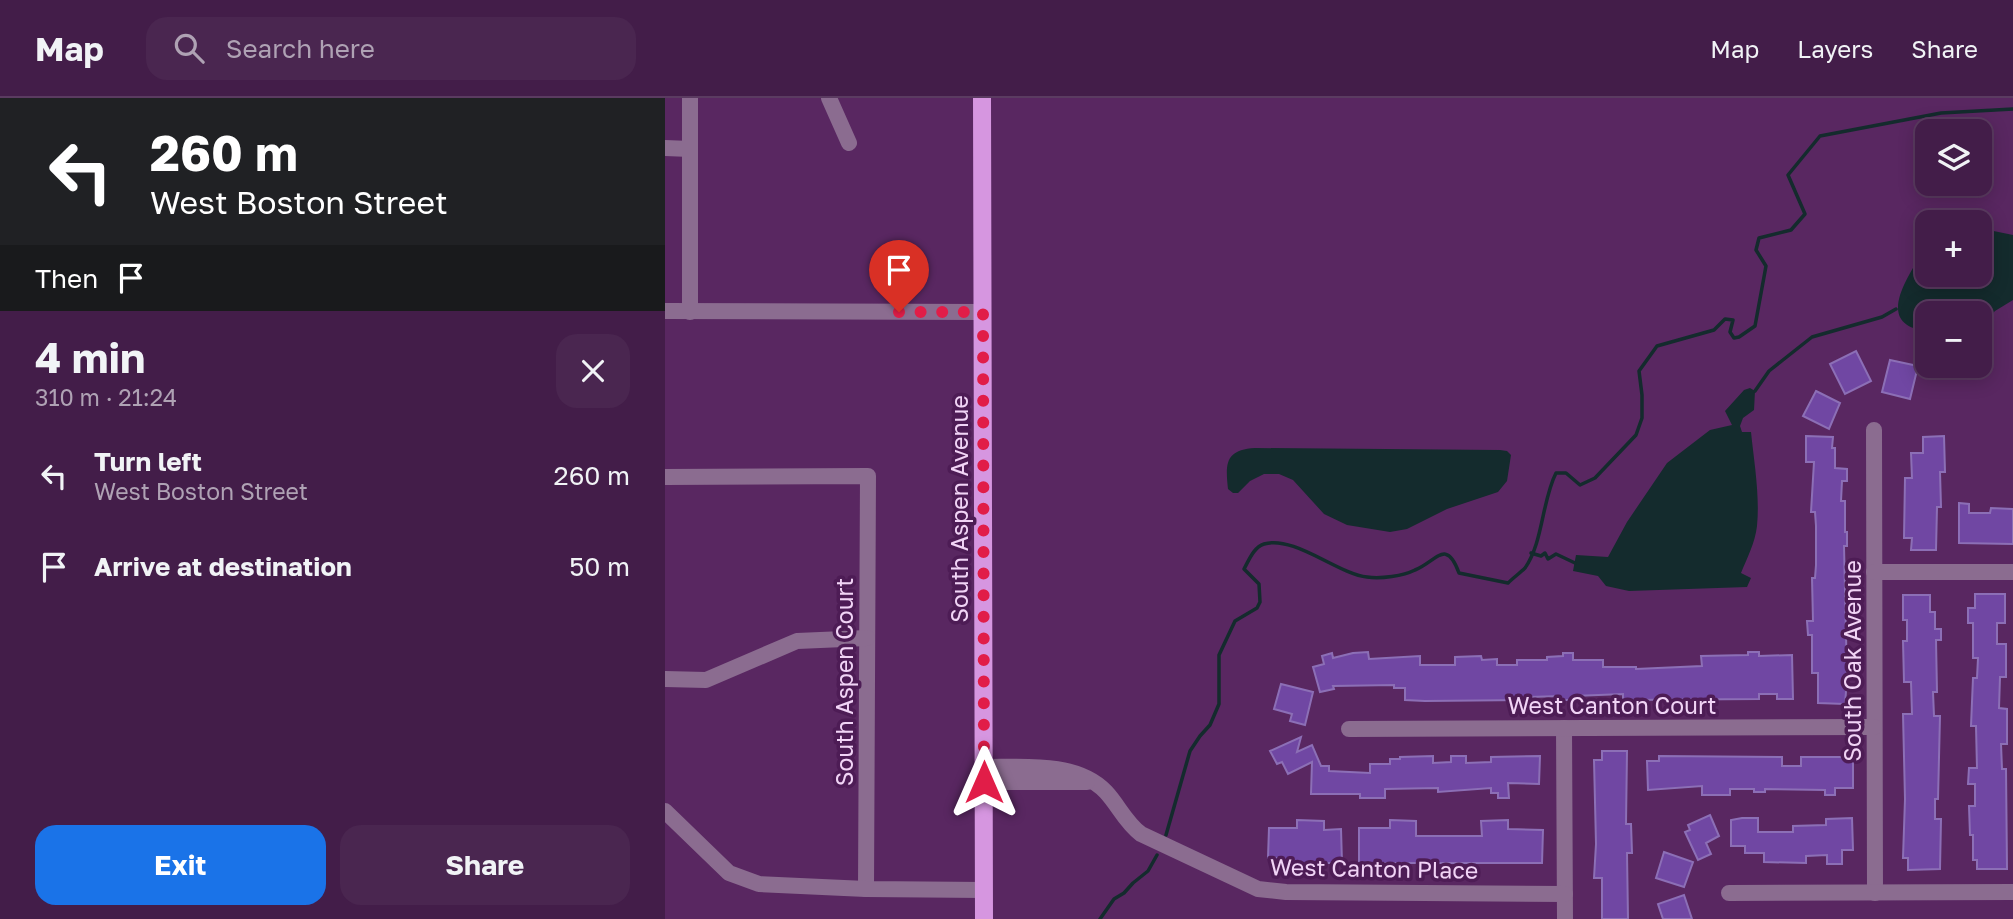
<!DOCTYPE html>
<html lang="en">
<head>
<meta charset="utf-8">
<style>
	:root { --surface:#431d49; --page:#4a2650; --text:#f1f3f6; --muted:#afa2b4; --line:#5b3b61; --accent:#1a73e8 }
	body { margin:0; font-family:"Golos Text",sans-serif; background:var(--page); color:var(--text); height:100vh; display:flex; flex-direction:column; font-size:26px; white-space:nowrap }
	* { box-sizing:border-box; margin:0 }
	p { font-size:23px; color:var(--muted) }
	.icon { flex:none; width:38px; height:38px; fill:none; stroke:currentColor; stroke-width:2; stroke-linecap:round; stroke-linejoin:round }
	.map { position:relative; flex:1; overflow:hidden }
	.panel { display:flex; flex-direction:column; background:var(--surface); width:665px }
	.panel>* { flex:none }
	.hud { background:#202124; color:#fff; overflow:hidden }
	.controls { position:absolute; left:1250px; top:21px; display:grid; gap:14px }
	.controls a { display:grid; place-items:center; width:77px; height:77px; border-radius:14px; background:var(--surface); box-shadow:0 4px 18px #0003,0 0 0 2px var(--line); font-size:35px }
	.pin { position:absolute; display:grid; place-items:center; width:60px; height:60px; color:#fff; margin:-72px -30px; border-radius:50% 50% 50% 0; rotate:-45deg; box-shadow:0 0 7px #0007 }
	.pin .icon { rotate:45deg }
	.me { position:absolute; width:77px; margin:-38px; rotate:0deg; stroke-linejoin:round; filter:drop-shadow(0 0 5px #0008) }
	.turn { display:flex; align-items:center; gap:24px; height:147px; padding:0 35px; font-size:32px }
	.turn .icon { width:91px; height:91px; stroke-width:2.5 }
	.turn b { display:block; font-size:49px; line-height:60px }
	.then { display:flex; align-items:center; height:66px; padding:0 35px; background:#0003; gap:14px; font-size:26px }
	.round { display:grid; place-items:center; flex:none; width:74px; height:74px; border-radius:21px; background:var(--page) }
	.summary { display:flex; align-items:center; justify-content:space-between; height:119px; padding:0 35px }
	h1 { font-size:42px; font-weight:700; line-height:52px }
	.primary-button { display:flex; gap:14px; margin-top:auto; padding:14px 35px }
	.primary-button a { flex:1; height:80px; border-radius:21px; background:var(--accent); color:#fff; font-size:28px; font-weight:700; line-height:80px; text-align:center }
	.primary-button a+a { background:var(--page); color:var(--text) }
	ul { padding:0; list-style:none }
	li { display:flex; align-items:center; gap:21px; height:91px; padding:0 35px }
	li div { flex:1 }
	li b { display:block; font-size:26px }
	li em { font-style:normal }
	header { display:flex; align-items:center; gap:42px; box-sizing:border-box; height:98px; padding:0 35px; background:var(--surface); border-bottom:2px solid var(--line) }
	header strong { font-size:33px }
	nav { display:flex; gap:38px; margin-inline-start:auto; font-size:24px }
	.search { width:490px; height:63px; background:var(--page); display:flex; align-items:center; gap:18px; box-sizing:border-box; padding:0 24px; border-radius:21px; color:var(--muted); font-size:26px }
	main { display:flex; flex:1; min-height:0 }
	.map>svg:first-child { display:block }
	.water { fill:#142b2d }
	.lines { fill:none; stroke-linecap:round; stroke-linejoin:round }
	.stream { stroke:#142b2d; stroke-width:3.5 }
	.building { fill:#7047a3; stroke:#8c6fb6; stroke-width:2 }
	.minor { stroke:#8b6c90; stroke-width:16 }
	.major { stroke:#d696e0; stroke-width:18 }
	.route { stroke:#e11d48; stroke-width:12; stroke-dasharray:0 21.6 }
	.labels { text-anchor:middle; dominant-baseline:central; stroke-width:7; stroke-linejoin:round; paint-order:stroke }
	.street-label { font-size:23px; fill:#f1d4f6; stroke:#4d1c55 }
</style>
</head>
<body>
<header>
<strong>Map</strong>
<div class="search"><svg class="icon" aria-label="search" viewBox="0 0 24 24"><circle cx="10" cy="10" r="6"/><path d="M15 15l6 6"/></svg>Search here</div>
<nav><a>Map</a><a>Layers</a><a>Share</a></nav>
</header>
<main>
<section class="panel">
<div class="hud">
<div class="turn"><svg class="icon" aria-label="left" viewBox="0 0 24 24"><path d="M17 20v-9H6M10 6l-5 5 5 5"/></svg><div><b>260 m</b>West Boston Street</div></div>
<div class="then">Then<svg class="icon" aria-label="arrive" viewBox="0 0 24 24"><path d="M6 21V4h12l-3 4 3 4H6"/></svg></div>
</div>
<div class="summary"><div><h1>4 min</h1><p>310 m · 21:24</p></div><a class="round"><svg class="icon" aria-label="close" viewBox="0 0 24 24"><path d="M6 6l12 12M18 6L6 18"/></svg></a></div>
<ul>
<li><svg class="icon" aria-label="left" viewBox="0 0 24 24"><path d="M17 20v-9H6M10 6l-5 5 5 5"/></svg><div><b>Turn left</b><p>West Boston Street</p></div><em>260 m</em></li>
<li><svg class="icon" aria-label="arrive" viewBox="0 0 24 24"><path d="M6 21V4h12l-3 4 3 4H6"/></svg><div><b>Arrive at destination</b></div><em>50 m</em></li>
</ul>
<div class="primary-button"><a>Exit</a><a>Share</a></div>
</section>
<div class="map">
<svg width="1348" height="821" viewBox="0 0 1348 821">
	<rect width="100%" height="100%" fill="#592761"/>
	<g class="water">
		<path d="M1314,130L1348,137V202L1330,213L1314,231V215H1262V233C1205,227 1247,173 1262,147V177H1314Z"/>
		<path d="M1085,290L1090,293L1089,312L1078,320L1075,328L1077,334H1086C1089,364 1095,397 1092,428C1090,445 1082,460 1076,475L1086,480L1082,489L964,493L941,488L933,478L908,473L911,457L943,459L962,424L1002,365L1045,332L1067,327L1060,313L1079,292Z"/>
		<path d="M590,350L835,352L842,353L846,357L842,383L833,394L782,411L742,431L725,434L682,427L659,416L628,382L614,376H599L585,383L573,395H568L563,391C560,364 561,352 590,350Z"/>
	</g>
	<g class="lines">
		<g class="stream">
			<path d="M1090,293L1104,273L1147,239L1217,219L1231,211"/>
			<path d="M866,455L876,458L880,455L883,461L891,456L910,465"/>
			<path d="M501,737L525,653L535,638L545,627L554,606V557L570,523L592,510L595,504L594,486L579,471C584,462 589,449 599,446C629,437 673,476 702,479C716,481 738,478 750,472C771,464 781,439 794,475L843,485C848,480 855,475 860,470C878,445 877,402 891,375H901L915,387L930,380L971,337L977,320V297L974,273L992,248L1049,232L1060,221L1068,222L1065,234L1069,240L1074,239L1090,228L1101,168L1091,152L1094,140L1126,132L1140,116L1123,77L1155,38L1276,15L1348,11"/>
			<path d="M435,821L449,801L459,795L468,785L483,773L492,757"/>
		</g>
	</g>
	<g class="building">
		<path d="M1191,253L1206,283L1180,296L1165,266Z"/>
		<path d="M1225,262L1253,268L1245,301L1217,294Z"/>
		<path d="M1151,293L1175,305L1164,331L1138,318Z"/>
		<path d="M1141,338L1168,339L1167,350H1170V370L1182,371V383H1177L1176,403H1180V434H1182V448H1179L1182,581L1180,606L1153,605V575H1147V537H1143L1142,523H1148L1147,480H1150L1151,467V428L1150,414H1146L1149,364H1141Z"/>
		<path d="M1279,338L1280,374H1275L1276,409H1272L1271,452H1246L1247,440H1239L1240,380H1247L1246,355H1258V339Z"/>
		<path d="M1294,405L1304,406V415H1325L1326,410L1348,411V446L1294,445Z"/>
		<path d="M1310,496H1340V525H1332V546H1341V579H1335L1334,610L1342,611V646H1336L1337,671H1341L1342,771H1312V762H1308V737H1305L1304,708H1310V686H1303L1304,670H1312L1311,628H1306L1308,580H1312L1313,560H1308V525H1303V510H1310Z"/>
		<path d="M1238,497H1265V514H1270V531H1276V542H1271L1272,594H1268L1269,618H1275L1273,701H1270V721H1276L1275,771L1243,772V760H1238L1240,701L1238,616H1247L1246,584H1239L1238,543H1242V522H1238Z"/>
		<path d="M703,554L704,561L755,558V567H790V559L816,558L817,562L832,561V567H852V562H882V559L898,558V555H908V562H938V569H971V571L1037,568L1036,558L1083,557V554H1094V558L1127,557L1128,601H1112V596H1094V601L958,602V596L909,598V602H895V598L865,599V602L760,603L740,602V590H729V587L668,588L669,591L655,594L648,569L659,566L657,558L667,555L668,560L688,555Z"/>
		<path d="M616,586L648,594L640,627L625,623L627,616L609,611Z"/>
		<path d="M636,639L632,654L647,647L656,668H664V673L705,675V666H725V661H735V659L768,658V665L786,664V658H801V665L826,664V659L875,658L874,686L843,685L844,700H833V695H826V690L773,694V690L720,691V700H695V696H646L647,664L623,676L617,664L612,666L605,653Z"/>
		<path d="M937,653H962L961,726H966L967,755H962L963,821H937V780H929L931,746L929,662H937Z"/>
		<path d="M994,658L1117,659V668H1136V659H1188V690H1170V697H1160V692L1100,691V694H1089V691H1065V697H1037V688L983,692L982,663H994Z"/>
		<path d="M1045,717L1054,738L1041,745L1046,756L1033,762L1020,734L1025,732L1023,727Z"/>
		<path d="M1077,720H1093V734H1128V728L1161,727V721L1187,720L1188,752H1177V766H1162V757L1141,758V765L1099,764V755H1080V748H1066V722Z"/>
		<path d="M632,722L659,723V732L676,731L677,765H615V760H603L604,730H632Z"/>
		<path d="M725,722L751,723V738H817L816,723L843,722V731L878,732L877,765H694V730H725Z"/>
		<path d="M999,754L1028,764L1019,789L991,780Z"/>
		<path d="M1019,797L1027,821H998L993,806Z"/>
	</g>
	<g class="lines">
		<g class="minor">
			<path d="M164,0L184,45"/>
			<path d="M0,50L25,51"/>
			<path d="M0,213L318,214"/>
			<path d="M25,214V0"/>
			<path d="M1209,332L1210,795"/>
			<path d="M0,379L203,378L201,791"/>
			<path d="M1209,474H1348"/>
			<path d="M0,581L41,582L132,543L202,540"/>
			<path d="M899,630L900,821"/>
			<path d="M684,631L1209,629"/>
			<path d="M319,669C357,669 412,663 441,694C454,708 460,724 476,736L593,791L621,794L900,796"/>
			<path d="M319,684H422"/>
			<path d="M0,713L64,775L94,786L201,791L319,792"/>
			<path d="M1064,795L1348,794"/>
		</g>
		<path class="major" d="M317,0L319,821"/>
	</g>
	<g class="lines">
		<path class="route" d="M234,214H318L319,684"/>
	</g>
	<g class="labels">
		<g class="street-label">
			<text transform="translate(294 411) rotate(-90)">South Aspen Avenue</text>
			<text transform="translate(1187 563) rotate(-90)">South Oak Avenue</text>
			<text transform="translate(179 584) rotate(-90)">South Aspen Court</text>
			<text x="947" y="607">West Canton Court</text>
			<text transform="translate(709 770) rotate(1)">West Canton Place</text>
		</g>
	</g>
</svg>
<div class="controls">
<a><svg class="icon" aria-label="layers" viewBox="0 0 24 24"><path d="M12 4l9 5-9 5-9-5zM3 14l9 5 9-5"/></svg></a>
<a>+</a>
<a>−</a>
</div>
<div class="pin" style="left:234px;top:214px;background:#d93025"><svg class="icon" aria-label="arrive" viewBox="0 0 24 24"><path d="M6 21V4h12l-3 4 3 4H6"/></svg></div>
<svg class="me" style="left:319px;top:684px" viewBox="-20 -20 40 40"><path d="M0-17L14 15 0 8-14 15z" fill="#e11d48" stroke="#fff" stroke-width="4"/></svg>
</div>
</main>
</body>
</html>
